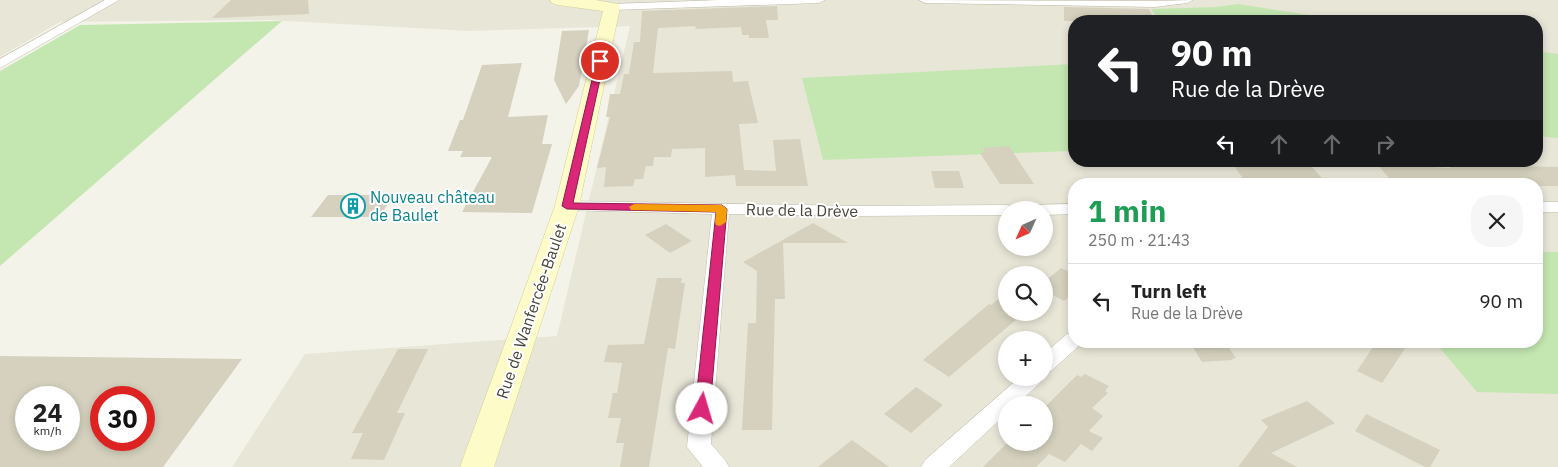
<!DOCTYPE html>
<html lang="en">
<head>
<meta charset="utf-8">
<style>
	:root { --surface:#fff; --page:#f6f6f6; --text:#222; --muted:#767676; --line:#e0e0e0 }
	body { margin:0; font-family:"IBM Plex Sans",sans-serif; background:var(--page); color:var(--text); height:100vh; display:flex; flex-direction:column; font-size:19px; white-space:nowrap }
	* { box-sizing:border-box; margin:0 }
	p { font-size:16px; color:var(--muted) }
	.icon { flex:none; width:28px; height:28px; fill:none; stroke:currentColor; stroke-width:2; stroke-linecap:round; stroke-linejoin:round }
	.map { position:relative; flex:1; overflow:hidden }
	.panel { position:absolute; left:1068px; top:178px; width:475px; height:170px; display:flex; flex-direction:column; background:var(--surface); border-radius:20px; box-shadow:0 2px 8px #0003 }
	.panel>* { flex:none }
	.guide { position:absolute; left:1068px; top:15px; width:475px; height:152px; border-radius:20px; box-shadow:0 2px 8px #0003; background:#202124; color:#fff; overflow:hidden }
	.needle { width:32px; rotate:225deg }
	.buttons { position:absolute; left:998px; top:201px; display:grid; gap:10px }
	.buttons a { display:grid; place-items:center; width:55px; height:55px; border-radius:50%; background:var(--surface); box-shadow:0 2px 8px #0003; font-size:25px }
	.speed { position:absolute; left:15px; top:386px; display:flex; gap:10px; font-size:25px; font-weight:700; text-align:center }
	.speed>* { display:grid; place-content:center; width:65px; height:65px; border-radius:50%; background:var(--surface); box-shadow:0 2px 8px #0003; line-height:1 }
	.speed small { font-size:12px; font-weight:400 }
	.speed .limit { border:8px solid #d22; background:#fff; color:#111 }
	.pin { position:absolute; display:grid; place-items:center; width:42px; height:42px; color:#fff; margin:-21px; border:2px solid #fff; border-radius:50%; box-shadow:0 1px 5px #0007 }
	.me { position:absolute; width:55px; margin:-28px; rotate:6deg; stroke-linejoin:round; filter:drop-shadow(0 0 4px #0008) }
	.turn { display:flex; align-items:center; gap:18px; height:105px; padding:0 20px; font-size:22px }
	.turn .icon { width:65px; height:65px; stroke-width:2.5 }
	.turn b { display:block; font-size:35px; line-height:42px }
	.lanes { display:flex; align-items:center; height:48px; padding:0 20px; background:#0003; justify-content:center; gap:25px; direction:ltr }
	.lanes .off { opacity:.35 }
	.round { display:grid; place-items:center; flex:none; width:52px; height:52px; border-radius:20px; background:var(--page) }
	.headline { display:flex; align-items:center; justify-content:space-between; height:85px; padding:0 20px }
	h1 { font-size:30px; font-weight:800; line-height:38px; color:#1e9e55 }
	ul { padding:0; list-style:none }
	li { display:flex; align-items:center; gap:15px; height:75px; padding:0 20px; border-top:1px solid var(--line) }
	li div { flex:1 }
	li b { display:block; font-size:19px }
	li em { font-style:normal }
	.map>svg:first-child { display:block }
	.residential { fill:#e8e6d7; fill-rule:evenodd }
	.green { fill:#c4e7b2 }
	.building { fill:#d5d1be; fill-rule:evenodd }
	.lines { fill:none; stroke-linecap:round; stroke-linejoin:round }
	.street-casing { stroke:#bfbdab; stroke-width:1 }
	.secondary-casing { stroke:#d2d099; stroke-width:1 }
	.street { fill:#fff; fill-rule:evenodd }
	.secondary { fill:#fdfcc9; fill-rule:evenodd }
	.route { fill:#db2777; stroke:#8e194d }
	.slow { fill:#f59e0b }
	.labels { text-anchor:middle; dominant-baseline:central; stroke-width:4; stroke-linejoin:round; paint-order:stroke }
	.culture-label { font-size:16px; fill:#0d838f; stroke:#fff; text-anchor:start }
	.street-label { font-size:16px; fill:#474437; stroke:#fff }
</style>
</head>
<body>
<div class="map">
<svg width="1558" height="467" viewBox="0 0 1558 467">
	<rect width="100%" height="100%" fill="#f4f3e9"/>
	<path class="residential" d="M0,0H1558V467H232L305,354L557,336L630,26L469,31L269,20L60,22L0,57ZM1074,21H1536V161H1074ZM1074,184H1536V341H1074ZM1006,210H1044V248H1006ZM1006,275H1044V312H1006ZM1006,340H1044V378H1006ZM1006,405H1044V442H1006Z"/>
	<g class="green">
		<path d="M1238,4L1349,21H1160L1151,9L1217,7Z"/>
		<path d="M282,21L0,266V71L80,25Z"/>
		<path d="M1536,51L1558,54V138L1536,136Z"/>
		<path d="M1074,64V151L823,160L802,78Z"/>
		<path d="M1536,252H1558V394L1477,392L1434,341H1536Z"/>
	</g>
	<g class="building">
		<path d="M231,0H308L309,14L212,18Z"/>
		<path d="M777,6L778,20H766L769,38H749V35H742L741,27L696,29L695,26L658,28L653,73L732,71L733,82L748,81L758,123L739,124L744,170L776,171L773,140L800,139L808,186H736L735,175L705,177V148L672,149L671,157H654L653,166H646L643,179H635L633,186L604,187L606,167L597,168L610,117H606L610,94H620L624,74H629L634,42H640L642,11Z"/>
		<path d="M1064,7L1149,9L1155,21H1064Z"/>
		<path d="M589,30L579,86L566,104L554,80L562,31Z"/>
		<path d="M522,63L508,117L548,115L542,144H552L532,213L462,212L492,157H460L463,151H448L460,120H463L482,65Z"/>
		<path d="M1009,146L1034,184H1000L980,153L985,152L982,148Z"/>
		<path d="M1280,161H1307L1327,184H1247L1232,163L1282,164Z"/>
		<path d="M1377,164L1451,168L1447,164L1558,167V186H1536V184H1394Z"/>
		<path d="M931,171H959L964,188H935Z"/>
		<path d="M328,195H394L379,217H311Z"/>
		<path d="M813,223L848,243H783L785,299H775L772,430H742L748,323H756L757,271L743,262Z"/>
		<path d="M666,224L678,232L692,241L670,253L645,235Z"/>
		<path d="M1061,268L1074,274V292L1064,301L1044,290V282Z"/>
		<path d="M657,278H682L681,283H685L675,349L668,348L649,467H620L624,443H616L621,418H608L613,393H617L622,363L604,362L608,345L644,344Z"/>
		<path d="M1006,293V312H1025L949,377L923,360L989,304L991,305Z"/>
		<path d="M1189,341H1224L1236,358L1232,359L1233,360L1202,362Z"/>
		<path d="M1377,341H1410L1382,383L1357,371Z"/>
		<path d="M398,349H428L397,413H405L384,460L351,459L363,433H352Z"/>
		<path d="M0,356L242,359L163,467H0ZM26,398H69V440H26ZM101,398H144V440H101Z"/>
		<path d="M1085,374L1109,386L1105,391L1108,393L1092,408L1103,416L1089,431L1103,438L1092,451L1081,444L1065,462L1049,454L1036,467H983L1008,442H1044V408L1077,375L1081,377Z"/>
		<path d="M916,387L943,405L911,433L884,414Z"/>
		<path d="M1307,401L1335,423L1271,453L1297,467H1238L1268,427L1261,420Z"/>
		<path d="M1366,414L1440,450L1430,467H1425L1355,431Z"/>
		<path d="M852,440L889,467H818Z"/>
	</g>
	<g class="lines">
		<defs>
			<g id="street">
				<path d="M105,0H119L0,68V59Z"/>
				<path d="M720,0H825L819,3L612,10L606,7L612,4Z"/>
				<path d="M919,0L1155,1L1193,0L1187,3L1155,7L925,3Z"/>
				<path d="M567,201L858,206L1006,205L1012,206L1014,210H1006V215L858,216L729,214L711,444L725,460L729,467H703L687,447L712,214L561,210L559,206L561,202Z"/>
				<rect x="1536" y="202" width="22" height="10"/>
				<path d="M1074,204V214L1044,215V210H1017L1019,206L1025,205Z"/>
				<path d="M1074,332V341H1083L1081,344L1051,371L1044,373V354L1067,334Z"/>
				<path d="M1019,378H1043L1040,383L1016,405H1006V414L949,467H921L925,460Z"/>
			</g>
			<path id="secondary" d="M550,0H595L618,4L620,7L579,206L494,467H460L555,206L603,11L558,5L552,3Z"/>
		</defs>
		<use href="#street" class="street-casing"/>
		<use href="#secondary" class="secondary-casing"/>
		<use href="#street" class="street"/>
		<use href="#secondary" class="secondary"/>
	</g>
	<path class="route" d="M597,59L604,61L573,203L722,205L727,209L710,409L708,413L702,415L697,413L695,409L716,212L567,209L562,206Z"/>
	<path class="slow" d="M634,204L722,205L727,209L726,222L720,226L716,225L715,222L716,212L631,210L629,207Z"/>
	<defs>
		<symbol id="building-ring" viewBox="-11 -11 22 22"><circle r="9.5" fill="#fff" stroke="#0f9aa8" stroke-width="1.5"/><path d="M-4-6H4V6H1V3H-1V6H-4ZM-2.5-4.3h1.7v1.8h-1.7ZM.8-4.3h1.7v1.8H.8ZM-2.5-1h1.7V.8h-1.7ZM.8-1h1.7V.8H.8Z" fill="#0f9aa8"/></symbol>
	</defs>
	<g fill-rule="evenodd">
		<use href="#building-ring" x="339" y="192" width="28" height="28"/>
	</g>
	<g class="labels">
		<g class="culture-label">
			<text x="370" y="197">Nouveau château<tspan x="370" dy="18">de Baulet</tspan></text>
		</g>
		<g class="street-label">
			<text transform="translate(802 210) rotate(1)">Rue de la Drève</text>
			<text transform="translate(531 311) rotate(-71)">Rue de Wanfercée-Baulet</text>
		</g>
	</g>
</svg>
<div class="buttons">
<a><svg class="needle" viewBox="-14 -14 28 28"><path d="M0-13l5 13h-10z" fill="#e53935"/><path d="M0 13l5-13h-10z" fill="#767676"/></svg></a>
<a><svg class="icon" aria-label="search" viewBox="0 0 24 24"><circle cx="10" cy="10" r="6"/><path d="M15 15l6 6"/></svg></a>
<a>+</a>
<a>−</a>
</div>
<div class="speed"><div>24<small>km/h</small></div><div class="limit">30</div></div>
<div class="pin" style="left:600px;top:61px;background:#d93025"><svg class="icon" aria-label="arrive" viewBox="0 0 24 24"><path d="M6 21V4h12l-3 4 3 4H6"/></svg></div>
<svg class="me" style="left:702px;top:409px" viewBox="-20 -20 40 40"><circle r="19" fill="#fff"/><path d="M0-13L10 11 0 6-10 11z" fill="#db2777"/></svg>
<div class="guide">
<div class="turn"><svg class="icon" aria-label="left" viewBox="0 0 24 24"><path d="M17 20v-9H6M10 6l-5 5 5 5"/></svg><div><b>90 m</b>Rue de la Drève</div></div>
<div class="lanes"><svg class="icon" aria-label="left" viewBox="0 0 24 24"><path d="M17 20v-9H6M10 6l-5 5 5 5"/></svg><svg class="icon off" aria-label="ahead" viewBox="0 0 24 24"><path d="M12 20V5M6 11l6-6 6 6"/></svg><svg class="icon off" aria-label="ahead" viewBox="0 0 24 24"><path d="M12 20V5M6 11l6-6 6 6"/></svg><svg class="icon off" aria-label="right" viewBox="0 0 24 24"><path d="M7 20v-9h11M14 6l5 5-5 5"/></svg></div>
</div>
<section class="panel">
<div class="headline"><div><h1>1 min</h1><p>250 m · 21:43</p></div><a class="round"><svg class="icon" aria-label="close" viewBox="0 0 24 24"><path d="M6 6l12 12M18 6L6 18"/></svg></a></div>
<ul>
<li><svg class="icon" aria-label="left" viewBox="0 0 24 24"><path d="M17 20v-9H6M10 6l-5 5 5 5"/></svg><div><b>Turn left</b><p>Rue de la Drève</p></div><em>90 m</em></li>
</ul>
</section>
</div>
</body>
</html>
